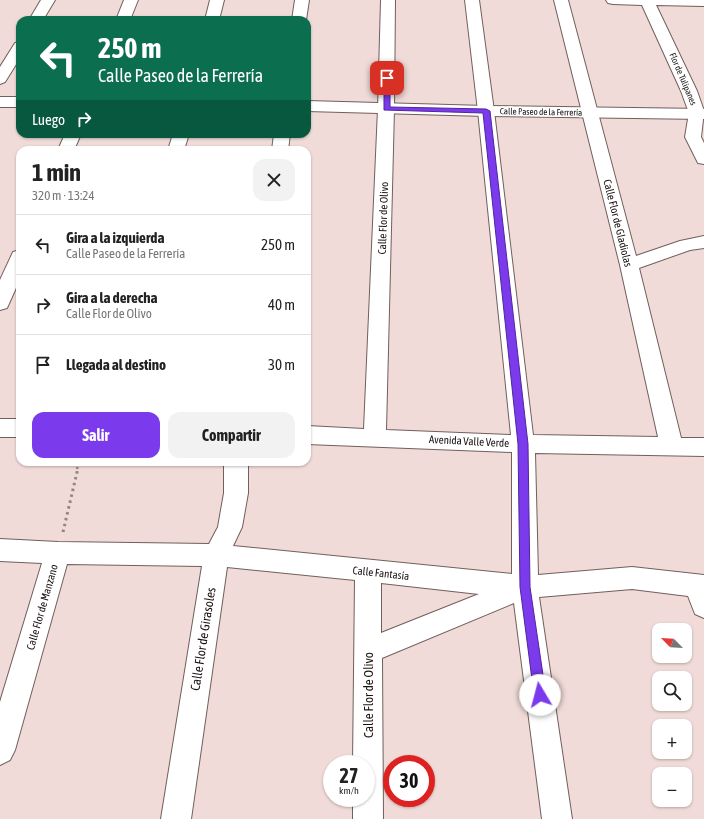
<!DOCTYPE html>
<html lang="es">
<head>
<meta charset="utf-8">
<style>
	:root { --surface:#fff; --page:#f2f2f2; --text:#222; --muted:#767676; --line:#e0e0e0; --accent:#7c3aed }
	body { margin:0; font-family:"Asap Condensed",sans-serif; background:var(--page); color:var(--text); height:100vh; display:flex; flex-direction:column; font-size:15px; white-space:nowrap }
	* { box-sizing:border-box; margin:0 }
	p { font-size:13px; color:var(--muted) }
	.icon { flex:none; width:22px; height:22px; fill:none; stroke:currentColor; stroke-width:2; stroke-linecap:round; stroke-linejoin:round }
	.map { position:relative; flex:1; overflow:hidden }
	.panel { position:absolute; left:16px; top:146px; width:295px; height:320px; display:flex; flex-direction:column; background:var(--surface); border-radius:12px; box-shadow:0 1px 3px #0004 }
	.panel>* { flex:none }
	.top-card { position:absolute; left:16px; top:16px; width:295px; height:122px; border-radius:12px; box-shadow:0 1px 3px #0004; background:#0b6e4f; color:#fff; overflow:hidden }
	.needle { width:26px; rotate:294deg }
	.tools { position:absolute; left:652px; top:623px; display:grid; gap:8px }
	.tools a { display:grid; place-items:center; width:40px; height:40px; border-radius:8px; background:var(--surface); box-shadow:0 1px 3px #0004; font-size:20px }
	.speed { position:absolute; left:323px; top:755px; display:flex; gap:8px; font-size:20px; font-weight:700; text-align:center }
	.speed>* { display:grid; place-content:center; width:52px; height:52px; border-radius:50%; background:var(--surface); box-shadow:0 1px 3px #0004; line-height:1 }
	.speed small { font-size:10px; font-weight:400 }
	.speed .limit { border:6px solid #d22; background:#fff; color:#111 }
	.pin { position:absolute; display:grid; place-items:center; width:34px; height:34px; color:#fff; margin:-17px; border-radius:8px; box-shadow:0 2px 6px #0006 }
	.me { position:absolute; width:44px; margin:-22px; rotate:352deg; stroke-linejoin:round; filter:drop-shadow(0 0 3px #0008) }
	.turn { display:flex; align-items:center; gap:14px; height:84px; padding:0 16px; font-size:18px }
	.turn .icon { width:52px; height:52px; stroke-width:2.5 }
	.turn b { display:block; font-size:28px; line-height:34px }
	.then { display:flex; align-items:center; height:38px; padding:0 16px; background:#0003; gap:8px; font-size:15px }
	.round { display:grid; place-items:center; flex:none; width:42px; height:42px; border-radius:12px; background:var(--page) }
	.overview { display:flex; align-items:center; justify-content:space-between; height:68px; padding:0 16px }
	h1 { font-size:24px; font-weight:700; line-height:30px }
	.action { display:flex; gap:8px; margin-top:auto; padding:8px 16px }
	.action a { flex:1; height:46px; border-radius:12px; background:var(--accent); color:#fff; font-size:16px; font-weight:700; line-height:46px; text-align:center }
	.action a+a { background:var(--page); color:var(--text) }
	ul { padding:0; list-style:none }
	li { display:flex; align-items:center; gap:12px; height:60px; padding:0 16px; border-top:1px solid var(--line) }
	li div { flex:1 }
	li b { display:block; font-size:15px }
	li em { font-style:normal }
	.map>svg:first-child { display:block }
	.lines { fill:none; stroke-linecap:round; stroke-linejoin:round }
	.minor-casing { stroke:#715f5d; stroke-width:2 }
	.tertiary-casing { stroke:#715f5d; stroke-width:2 }
	.path-far1 { stroke:#948582; stroke-width:2.5; stroke-dasharray:2 3; stroke-linecap:butt }
	.path { stroke:#948582; stroke-width:3; stroke-dasharray:2.5 3.5; stroke-linecap:butt }
	.minor { fill:#fff; fill-rule:evenodd }
	.tertiary { fill:#fff; fill-rule:evenodd }
	.route { fill:#7c3aed; stroke:#51269a }
	.labels { text-anchor:middle; dominant-baseline:central; stroke-width:3; stroke-linejoin:round; paint-order:stroke }
	.far-street-label { font-size:9px; fill:#191211; stroke:#fff }
	.street-label { font-size:11px; fill:#191211; stroke:#fff }
	.near-street-label { font-size:13px; fill:#191211; stroke:#fff }
</style>
</head>
<body>
<div class="map">
<svg width="704" height="819" viewBox="0 0 704 819">
	<rect width="100%" height="100%" fill="#f0dbd8"/>
	<g class="lines">
		<defs>
			<g id="minor">
				<path d="M41,0H55L43,20H29Z"/>
				<path d="M124,0H138L130,20H116Z"/>
				<path d="M210,0H224L219,20H205Z"/>
				<path d="M295,0H309L306,20H292Z"/>
				<path d="M381,0H395L394,109L386,430L511,435L478,111L465,0H479L494,111L533,435L658,437L620,265L554,0H568L636,256L680,241L704,236V248L690,250L639,268L681,438H704V456L535,453L538,575L632,567L704,575V618L695,614L688,596L632,589L539,597L572,819H542L514,603L382,658L383,819H353V798H366V764H353L355,580L227,567L191,819H161L202,566L67,564L15,750L10,760L0,765V702L42,563L0,561V539L58,542L209,544L218,527L224,493V462H248V493L242,527L233,546L512,574V452L307,444V426L364,429L378,109ZM381,583L479,594L381,633Z"/>
				<path d="M606,0H704V6L656,5L697,91L704,111L701,137L704,143V164L698,163L685,137L689,113L681,91L642,5L613,4L608,3Z"/>
				<path d="M20,42V58L5,82L0,84V67L15,43Z"/>
				<path d="M65,134H81L74,150H58Z"/>
				<path d="M173,134H189L184,150H168Z"/>
				<path d="M274,134H290L288,150H272Z"/>
				<path d="M20,250V279L7,308L0,310V280L13,252Z"/>
				<rect x="0" y="419" width="20" height="18"/>
			</g>
			<g id="tertiary">
				<rect x="0" y="97" width="20" height="10"/>
				<path d="M307,101L486,106L704,109V119L486,116L307,111Z"/>
			</g>
		</defs>
		<use href="#minor" class="minor-casing"/>
		<use href="#tertiary" class="tertiary-casing"/>
		<path class="path-far1" d="M77,469L79,462"/>
		<path class="path" d="M63,532L78,468"/>
		<use href="#minor" class="minor"/>
		<use href="#tertiary" class="tertiary"/>
	</g>
	<path class="route" d="M387,76L390,78V107L486,109L490,111L528,444L530,587L546,695L544,699L540,701L536,699L534,695L520,587L518,444L483,113L384,110V78Z"/>
	<g class="labels">
		<g class="far-street-label">
			<text transform="translate(683 79) rotate(67)">Flor de Tulipanes</text>
			<text transform="translate(541 112) rotate(1)">Calle Paseo de la Ferrería</text>
		</g>
		<g class="street-label">
			<text transform="translate(383 218) rotate(-88)">Calle Flor de Olivo</text>
			<text transform="translate(618 223) rotate(76)">Calle Flor de Gladiolas</text>
			<text transform="translate(469 441) rotate(3)">Avenida Valle Verde</text>
			<text transform="translate(381 573) rotate(6)">Calle Fantasía</text>
			<text transform="translate(42 607) rotate(-74)">Calle Flor de Manzano</text>
		</g>
		<g class="near-street-label">
			<text transform="translate(203 639) rotate(-81)">Calle Flor de Girasoles</text>
			<text transform="translate(368 695) rotate(-90)">Calle Flor de Olivo</text>
		</g>
	</g>
</svg>
<div class="tools">
<a><svg class="needle" viewBox="-14 -14 28 28"><path d="M0-13l5 13h-10z" fill="#e53935"/><path d="M0 13l5-13h-10z" fill="#767676"/></svg></a>
<a><svg class="icon" aria-label="search" viewBox="0 0 24 24"><circle cx="10" cy="10" r="6"/><path d="M15 15l6 6"/></svg></a>
<a>+</a>
<a>−</a>
</div>
<div class="speed"><div>27<small>km/h</small></div><div class="limit">30</div></div>
<div class="pin" style="left:387px;top:78px;background:#d93025"><svg class="icon" aria-label="arrive" viewBox="0 0 24 24"><path d="M6 21V4h12l-3 4 3 4H6"/></svg></div>
<svg class="me" style="left:540px;top:695px" viewBox="-20 -20 40 40"><circle r="19" fill="#fff"/><path d="M0-13L10 11 0 6-10 11z" fill="#7c3aed"/></svg>
<div class="top-card">
<div class="turn"><svg class="icon" aria-label="left" viewBox="0 0 24 24"><path d="M17 20v-9H6M10 6l-5 5 5 5"/></svg><div><b>250 m</b>Calle Paseo de la Ferrería</div></div>
<div class="then">Luego<svg class="icon" aria-label="right" viewBox="0 0 24 24"><path d="M7 20v-9h11M14 6l5 5-5 5"/></svg></div>
</div>
<section class="panel">
<div class="overview"><div><h1>1 min</h1><p>320 m · 13:24</p></div><a class="round"><svg class="icon" aria-label="close" viewBox="0 0 24 24"><path d="M6 6l12 12M18 6L6 18"/></svg></a></div>
<ul>
<li><svg class="icon" aria-label="left" viewBox="0 0 24 24"><path d="M17 20v-9H6M10 6l-5 5 5 5"/></svg><div><b>Gira a la izquierda</b><p>Calle Paseo de la Ferrería</p></div><em>250 m</em></li>
<li><svg class="icon" aria-label="right" viewBox="0 0 24 24"><path d="M7 20v-9h11M14 6l5 5-5 5"/></svg><div><b>Gira a la derecha</b><p>Calle Flor de Olivo</p></div><em>40 m</em></li>
<li><svg class="icon" aria-label="arrive" viewBox="0 0 24 24"><path d="M6 21V4h12l-3 4 3 4H6"/></svg><div><b>Llegada al destino</b></div><em>30 m</em></li>
</ul>
<div class="action"><a>Salir</a><a>Compartir</a></div>
</section>
</div>
</body>
</html>
